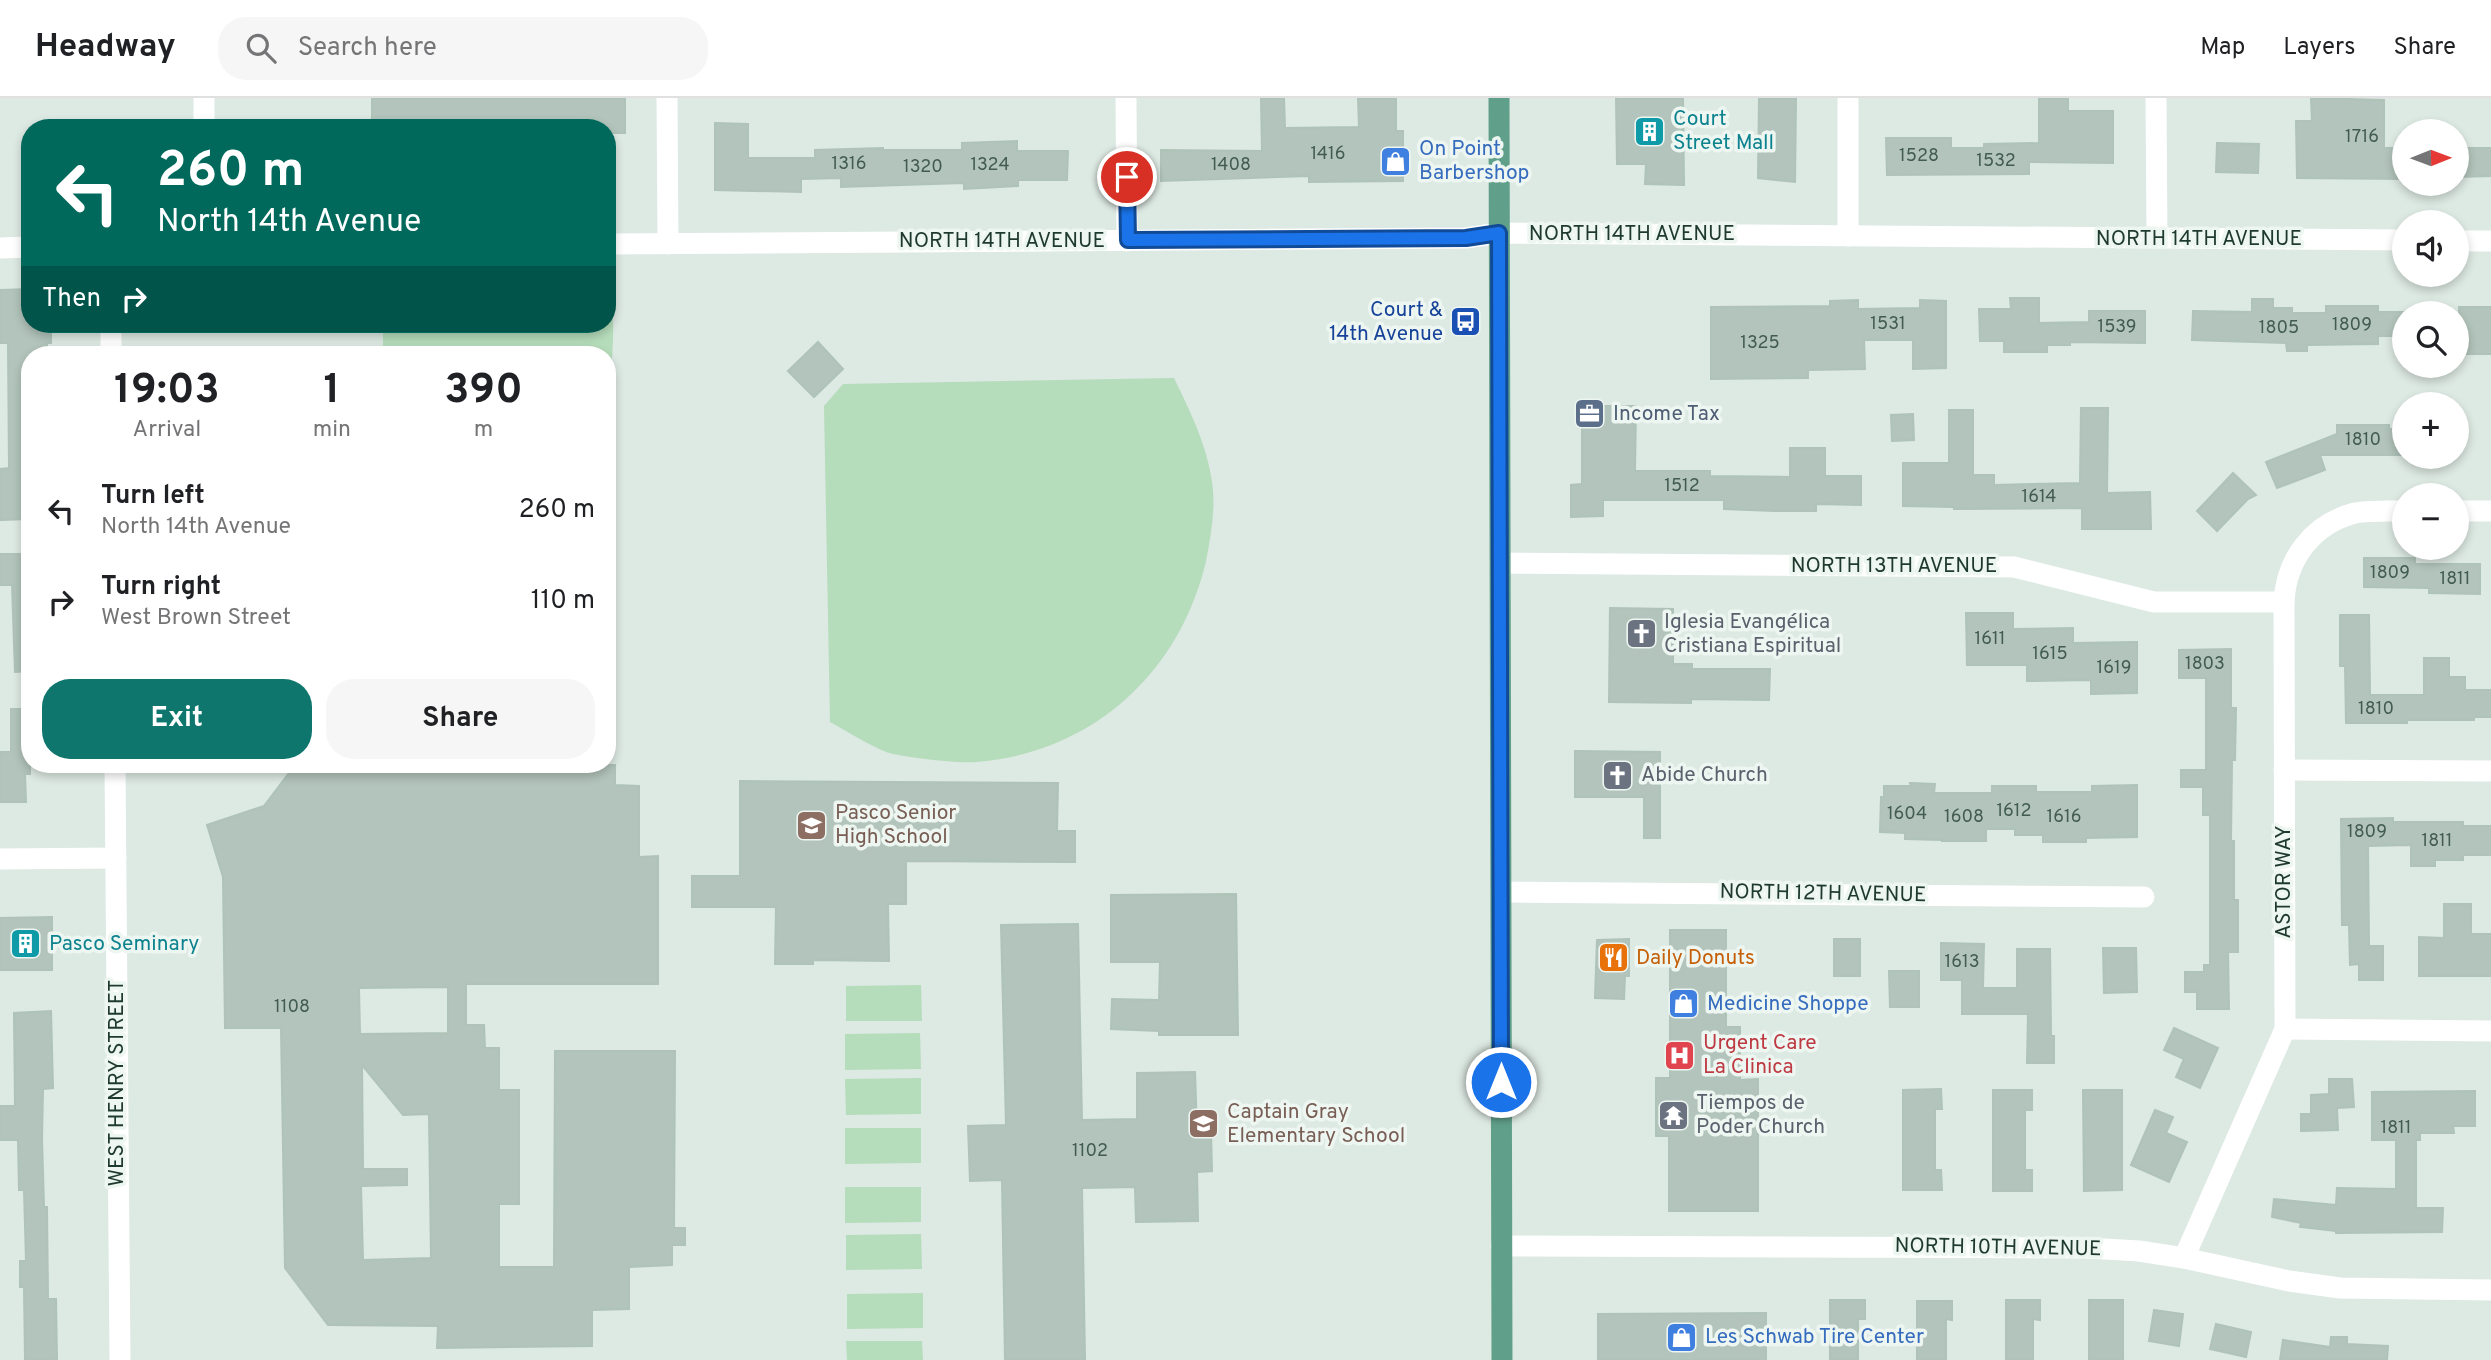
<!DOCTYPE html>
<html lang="en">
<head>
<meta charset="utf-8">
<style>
	:root { --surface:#fff; --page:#f6f6f6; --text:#202124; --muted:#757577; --line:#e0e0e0; --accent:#0f766e }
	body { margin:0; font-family:Overpass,sans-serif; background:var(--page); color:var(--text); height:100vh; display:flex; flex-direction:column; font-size:26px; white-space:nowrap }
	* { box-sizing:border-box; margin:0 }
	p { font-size:23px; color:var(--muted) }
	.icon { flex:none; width:38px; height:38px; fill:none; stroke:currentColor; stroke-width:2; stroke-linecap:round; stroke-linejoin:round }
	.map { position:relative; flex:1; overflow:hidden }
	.drawer { position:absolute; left:21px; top:248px; width:595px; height:427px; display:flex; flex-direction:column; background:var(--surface); border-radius:28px; box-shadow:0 4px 10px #0003 }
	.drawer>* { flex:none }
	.guide { position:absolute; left:21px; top:21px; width:595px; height:214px; border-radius:28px; box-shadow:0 4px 10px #0003; background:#00695c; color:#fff; overflow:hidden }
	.needle { width:46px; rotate:89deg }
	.buttons { position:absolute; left:2392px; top:21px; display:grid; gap:14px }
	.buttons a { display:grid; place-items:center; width:77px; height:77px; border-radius:50%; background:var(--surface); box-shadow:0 4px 10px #0003; font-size:35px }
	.pin { position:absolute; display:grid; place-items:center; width:60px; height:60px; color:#fff; margin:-30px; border:4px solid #fff; border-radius:50%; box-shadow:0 2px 7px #0007 }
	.me { position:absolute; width:77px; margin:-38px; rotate:0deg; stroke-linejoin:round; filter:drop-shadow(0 0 5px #0008) }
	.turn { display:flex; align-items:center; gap:24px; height:147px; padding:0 21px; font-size:32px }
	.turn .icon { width:91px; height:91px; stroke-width:2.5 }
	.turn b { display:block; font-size:49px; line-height:60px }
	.then { display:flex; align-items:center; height:66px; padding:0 21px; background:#0003; gap:14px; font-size:26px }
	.eta { display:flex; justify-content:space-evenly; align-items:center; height:119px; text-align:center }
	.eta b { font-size:42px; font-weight:700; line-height:49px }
	.cta { display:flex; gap:14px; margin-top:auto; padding:14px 21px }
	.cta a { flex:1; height:80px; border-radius:28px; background:var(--accent); color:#fff; font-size:28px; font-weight:700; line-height:80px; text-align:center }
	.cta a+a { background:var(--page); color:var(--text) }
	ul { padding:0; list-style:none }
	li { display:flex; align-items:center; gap:21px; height:91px; padding:0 21px }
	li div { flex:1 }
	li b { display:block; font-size:26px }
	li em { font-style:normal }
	header { display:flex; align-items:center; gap:42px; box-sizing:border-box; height:98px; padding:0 35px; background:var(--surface); border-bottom:2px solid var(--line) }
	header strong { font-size:33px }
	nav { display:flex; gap:38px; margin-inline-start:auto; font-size:24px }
	.search { width:490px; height:63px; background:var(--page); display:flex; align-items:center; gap:18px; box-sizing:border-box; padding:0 24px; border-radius:28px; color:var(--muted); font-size:26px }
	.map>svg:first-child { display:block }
	.green { fill:#b5dcbb }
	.building { fill:#b2c4bb; stroke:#afc3b9; stroke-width:2; fill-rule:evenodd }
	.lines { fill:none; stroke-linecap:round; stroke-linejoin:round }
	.minor { stroke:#fff; stroke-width:21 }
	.major { stroke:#60a08a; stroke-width:21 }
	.route-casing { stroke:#114b97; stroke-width:18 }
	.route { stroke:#1a73e8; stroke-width:12 }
	.labels { text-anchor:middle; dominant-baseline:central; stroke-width:7; stroke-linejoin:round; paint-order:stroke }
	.number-label { font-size:18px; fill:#435c52 }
	.culture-label { font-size:21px; fill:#0d838f; stroke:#edf6f1; text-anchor:start }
	.shop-label { font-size:21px; fill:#366cbe; stroke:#edf6f1; text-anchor:start }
	.street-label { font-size:21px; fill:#1e392f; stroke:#edf6f1 }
	.transit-label { font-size:21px; fill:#164399; stroke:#edf6f1; text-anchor:end }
	.service-label { font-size:21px; fill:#4e5e75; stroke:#edf6f1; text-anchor:start }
	.worship-label { font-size:21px; fill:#5b616d; stroke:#edf6f1; text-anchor:start }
	.education-label { font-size:21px; fill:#785e54; stroke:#edf6f1; text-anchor:start }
	.food-label { font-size:21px; fill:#c56008; stroke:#edf6f1; text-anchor:start }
	.health-label { font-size:21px; fill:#be3a42; stroke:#edf6f1; text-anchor:start }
</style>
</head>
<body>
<header>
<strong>Headway</strong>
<div class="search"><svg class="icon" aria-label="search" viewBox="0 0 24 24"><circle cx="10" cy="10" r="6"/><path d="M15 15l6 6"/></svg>Search here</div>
<nav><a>Map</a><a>Layers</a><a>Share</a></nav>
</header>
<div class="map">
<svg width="2491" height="1262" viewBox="0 0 2491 1262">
	<rect width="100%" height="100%" fill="#dde9e3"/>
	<g class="green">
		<path d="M607,193H612C614,228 614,262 607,296V257H383V226H607Z"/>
		<path d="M1174,280C1190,313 1207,347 1212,384C1216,410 1211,437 1206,463C1180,575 1092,655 976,664C960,666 900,659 886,654C867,646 848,634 830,624L824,308L843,286Z"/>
		<path d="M921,887L922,923H846V888Z"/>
		<path d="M920,935L921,971L845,972V936Z"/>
		<path d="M921,980V1016L846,1017L845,981Z"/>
		<path d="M845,1030H921V1065L845,1066Z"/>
		<path d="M845,1089H921V1124L845,1125Z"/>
		<path d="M921,1136L922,1171L846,1172V1137Z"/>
		<path d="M923,1195V1230L847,1231V1196Z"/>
		<path d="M846,1243H922L923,1262H847Z"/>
	</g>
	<g class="building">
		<path d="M372,0H625V35H607V30H372Z"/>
		<path d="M1261,0H1284L1285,30L1359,29L1358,0H1396V33H1403V83L1309,84V78L1161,83V52L1262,53Z"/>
		<path d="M1616,0H1683L1684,87L1645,86L1646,66H1617Z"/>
		<path d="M1759,0H1796L1795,84L1758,80Z"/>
		<path d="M2039,0H2068V13H2113V65L2029,64V76L1887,77L1886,40H1951V50H1984V46L2039,45Z"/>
		<path d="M2311,0L2384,2V50H2392V53L2404,54V81L2297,80L2296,23H2312Z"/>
		<path d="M715,25L748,26V60H815V52L883,50V52H962V45L1017,43V53H1068L1067,82H1018V88L964,91V85L841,89V80L801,81V94L715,92Z"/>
		<path d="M2217,45L2259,46L2258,75L2216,74Z"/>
		<path d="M2457,50H2491V78L2457,79Z"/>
		<path d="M30,191V226H51V245H47V257H30V421L0,422V371L9,370L8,245H0V192Z"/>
		<path d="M2010,200H2039V225L2089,224V213H2145V245L2070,244V247H2047V254H2004V243H1980L1979,211H2011Z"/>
		<path d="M2252,201H2273V210H2292V215H2326V208H2378V214H2404V238H2378V246L2307,247V253H2287L2286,245L2192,242L2193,213L2252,214Z"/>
		<path d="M1858,202V211L1920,210V202L1946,203V270L1913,271V242H1864L1865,271L1808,272V280L1711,281V209L1830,208V203Z"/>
		<rect x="2459" y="209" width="32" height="47"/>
		<path d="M818,244L843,271L814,299L788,273Z"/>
		<path d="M1582,308H1636L1635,373H1710V378L1790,379V350H1825V378H1861V407L1816,406V413H1774L1724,411V402H1603V418L1571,419V387L1582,386Z"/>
		<path d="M2081,310H2108L2107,395L2150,394L2151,431H2082V410L1954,411V409L1903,408V365H1949V312H1973V377H1994V387L2080,385Z"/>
		<path d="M1913,316L1914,342L1892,343L1891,317Z"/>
		<path d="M2337,327H2389V331H2404V357H2320L2325,372L2277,390L2266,364L2337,336Z"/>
		<path d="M2233,375L2256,397L2248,401L2217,433L2197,413Z"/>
		<path d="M0,456H30V573L15,574L12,487H0Z"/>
		<path d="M2364,460H2415V466H2480V496L2429,495V490L2364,489Z"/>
		<path d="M1610,510L1673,511V566H1692V571H1770L1769,602L1691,601V605L1609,604Z"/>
		<path d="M1966,515H2013V531L2073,530V545L2137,544V595L2091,596V582L2027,583V567H1967Z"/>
		<path d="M2340,517H2369L2370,597H2424V560H2449V579H2465V592H2491V619H2474V622H2407V625H2346L2345,568H2340Z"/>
		<path d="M2231,551V610H2236L2235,662H2232L2231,743H2234V802H2238V854H2228L2229,911H2197V894H2185V874H2204V867H2210V717H2203V689H2181V672H2206V580H2179V552Z"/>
		<path d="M11,611H30V676H25L26,704H0V654H11Z"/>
		<path d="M1575,653L1660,654V740H1644V699H1575Z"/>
		<path d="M295,667H615V687L639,688V759L658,758V886H466V927H484L485,950H499V992H519V1106H499V1169H554L555,953H675L674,1130H685V1147H672V1167L629,1169V1211L592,1212V1248L437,1250L438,1228L328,1227L285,1170L281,930H225L223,779L207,727L264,708ZM448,889V935L360,936L359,890ZM362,967L403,1017L429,1016L431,1160L363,1162L361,1088L407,1087V1071H363Z"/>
		<path d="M740,683L1058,685L1057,733H1075V764L906,763V806H888L889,863L813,862V866H775L776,809H692V778H740Z"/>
		<path d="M1910,685L1935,686L1934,695H1992V688H2036V694H2092V688L2137,687V739L2086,740V744H2043V737H2015V731H1986V743H1942V742L1905,741V735L1880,734L1881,699H1884V688H1911Z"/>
		<path d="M2393,720V724H2463V728H2491V757H2463V762H2435V768H2411V747L2368,748L2369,848H2383V882H2359V866L2350,867L2349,827H2342L2341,721Z"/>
		<path d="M1236,796L1238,937H1159V933L1111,931L1112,901L1159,902L1160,864H1111V797Z"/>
		<path d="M2444,806H2471V836H2491V878H2419V839L2444,840Z"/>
		<path d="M52,819V872H0V820Z"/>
		<path d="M1078,826L1082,1022L1137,1021V975L1195,974L1197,1034H1211L1212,1073L1197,1074L1198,1123L1136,1124L1135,1089L1082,1090L1085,1262H1005L1002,1082L970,1083L968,1028L1006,1027L1001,827Z"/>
		<path d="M1670,832H1726V929H1740V982L1758,981V1113H1669V1038H1656V980H1670Z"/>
		<path d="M1629,841V878H1625L1624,901L1595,900L1597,842Z"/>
		<rect x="1834" y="841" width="26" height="37"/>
		<path d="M1941,845L1984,846L1983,890H2017V851H2050L2051,938H2054V965H2027L2028,916H1962V882H1941Z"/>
		<path d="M2103,850H2136L2137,894L2104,895Z"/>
		<path d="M1889,873H1919V909H1890Z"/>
		<path d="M51,913L53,990L43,991L42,1041L44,1109H47L48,1201H56L57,1262H25L24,1189H20V1163H26L24,1092H19L18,1042H0V1008H15L14,915Z"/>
		<path d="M2174,930L2218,950L2200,990L2176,979L2184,961L2164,952Z"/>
		<path d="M2329,981H2352L2354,1009L2337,1010L2338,1032L2301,1033V1016H2311V997L2329,996Z"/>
		<path d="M1941,991L1942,1011H1935V1072H1941L1942,1092H1903V992Z"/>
		<path d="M1993,992H2032V1012H2025V1072H2032V1093H1993Z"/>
		<path d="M2083,992H2122V1092L2084,1093Z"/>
		<path d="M2475,993V1028H2453L2454,1035H2420V1042H2416V1110H2443L2442,1134L2336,1135V1133L2300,1129L2301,1125L2272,1119L2274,1101L2336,1107L2337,1090L2396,1091V1042H2372V994Z"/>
		<path d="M2155,1012L2173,1019L2166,1035L2187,1044L2169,1084L2131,1067Z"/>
		<path d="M1830,1202H1865V1221H1858V1262H1830Z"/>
		<path d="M2006,1202H2040V1222L2033,1221V1262H2006Z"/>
		<rect x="2089" y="1202" width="34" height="60"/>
		<path d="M1917,1203H1952V1222L1946,1221V1262H1917Z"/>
		<path d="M2154,1212L2183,1216L2179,1248L2149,1243Z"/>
		<path d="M1766,1215V1262H1598V1216Z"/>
		<path d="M2216,1226L2251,1234L2246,1259L2210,1251Z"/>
		<path d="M2331,1239H2347V1246L2388,1248L2387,1262H2280L2283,1242L2330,1249Z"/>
	</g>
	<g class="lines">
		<g class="minor">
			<path d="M204,0V30"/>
			<path d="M667,0L668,146"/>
			<path d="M1126,0L1127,143"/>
			<path d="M1848,0V138"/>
			<path d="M2156,0L2157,140"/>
			<path d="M2457,143H2491"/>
			<path d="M607,146L1466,140L1499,135L2404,142"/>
			<path d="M0,150L30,149"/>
			<path d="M111,226V257"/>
			<path d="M2457,413H2491"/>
			<path d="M1500,465L2014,469L2154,504H2284"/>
			<path d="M115,667L120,1262"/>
			<path d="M2284,672L2491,673"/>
			<path d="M0,761L116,760"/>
			<path d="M1501,794L2144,799"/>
			<path d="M2285,931L2491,933"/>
			<path d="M1501,1148L2088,1150L2139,1153L2184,1160L2289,1183L2340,1190L2491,1192"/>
			<path d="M2184,1160L2285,931L2284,504C2286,462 2312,426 2355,415C2371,412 2388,413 2404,413"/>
		</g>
		<path class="major" d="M1499,0L1502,1262"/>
	</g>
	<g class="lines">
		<defs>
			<path id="route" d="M1127,79L1128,142L1466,140L1499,135L1501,984"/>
		</defs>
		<use href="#route" class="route-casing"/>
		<use href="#route" class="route"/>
	</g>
	<defs>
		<symbol id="building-square" viewBox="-11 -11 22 22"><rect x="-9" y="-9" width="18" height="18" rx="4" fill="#0f9aa8" stroke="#edf6f1"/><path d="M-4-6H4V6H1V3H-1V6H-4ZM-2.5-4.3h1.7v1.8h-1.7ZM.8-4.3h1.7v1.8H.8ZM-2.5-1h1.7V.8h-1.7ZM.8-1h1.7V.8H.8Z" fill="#fff"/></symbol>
		<symbol id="shop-square" viewBox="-11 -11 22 22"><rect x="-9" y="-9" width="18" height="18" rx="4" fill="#3f7fe0" stroke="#edf6f1"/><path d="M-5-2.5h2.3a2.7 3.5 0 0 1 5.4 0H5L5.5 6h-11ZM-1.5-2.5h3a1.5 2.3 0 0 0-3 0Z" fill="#fff"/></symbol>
		<symbol id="bus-square" viewBox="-11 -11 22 22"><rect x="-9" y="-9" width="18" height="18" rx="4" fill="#1a4fb4" stroke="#edf6f1"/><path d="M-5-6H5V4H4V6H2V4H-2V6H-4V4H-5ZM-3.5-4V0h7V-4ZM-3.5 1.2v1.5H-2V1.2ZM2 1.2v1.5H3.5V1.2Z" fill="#fff"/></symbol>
		<symbol id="office-square" viewBox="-11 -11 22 22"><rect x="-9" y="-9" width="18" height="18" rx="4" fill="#5c6f8a" stroke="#edf6f1"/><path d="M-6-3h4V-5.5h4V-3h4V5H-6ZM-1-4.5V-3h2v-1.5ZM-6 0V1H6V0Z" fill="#fff"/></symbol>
		<symbol id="church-square" viewBox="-11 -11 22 22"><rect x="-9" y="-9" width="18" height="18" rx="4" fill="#6b7280" stroke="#edf6f1"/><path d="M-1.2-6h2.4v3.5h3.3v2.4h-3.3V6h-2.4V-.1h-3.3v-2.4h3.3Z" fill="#fff"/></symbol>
		<symbol id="school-square" viewBox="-11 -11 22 22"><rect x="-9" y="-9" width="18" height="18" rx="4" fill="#8d6e63" stroke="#edf6f1"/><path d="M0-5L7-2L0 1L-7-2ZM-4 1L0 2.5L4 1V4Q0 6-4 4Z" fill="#fff"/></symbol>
		<symbol id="restaurant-square" viewBox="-11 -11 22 22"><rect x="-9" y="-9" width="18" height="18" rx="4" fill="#e8710a" stroke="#edf6f1"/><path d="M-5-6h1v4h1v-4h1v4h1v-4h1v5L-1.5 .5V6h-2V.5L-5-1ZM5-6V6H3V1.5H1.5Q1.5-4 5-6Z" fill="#fff"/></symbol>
		<symbol id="hospital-square" viewBox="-11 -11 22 22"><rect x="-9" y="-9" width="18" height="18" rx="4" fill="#e0444e" stroke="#edf6f1"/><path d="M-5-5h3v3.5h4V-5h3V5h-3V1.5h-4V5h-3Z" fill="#fff"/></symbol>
		<symbol id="temple-square" viewBox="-11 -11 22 22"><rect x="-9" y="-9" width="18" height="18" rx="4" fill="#6b7280" stroke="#edf6f1"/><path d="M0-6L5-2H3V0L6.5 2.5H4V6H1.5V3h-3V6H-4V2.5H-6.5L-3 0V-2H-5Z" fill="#fff"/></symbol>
	</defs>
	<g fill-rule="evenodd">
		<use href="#building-square" x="1632" y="16" width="35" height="35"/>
		<use href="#shop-square" x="1378" y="46" width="35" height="35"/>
		<use href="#bus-square" x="1448" y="206" width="35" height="35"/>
		<use href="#office-square" x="1572" y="298" width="35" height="35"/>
		<use href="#church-square" x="1624" y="518" width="35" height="35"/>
		<use href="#church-square" x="1600" y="660" width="35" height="35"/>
		<use href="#school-square" x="794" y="710" width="35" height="35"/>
		<use href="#building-square" x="8" y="828" width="35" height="35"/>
		<use href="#restaurant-square" x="1596" y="842" width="35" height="35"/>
		<use href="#shop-square" x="1666" y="888" width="35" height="35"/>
		<use href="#hospital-square" x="1662" y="940" width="35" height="35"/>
		<use href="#temple-square" x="1656" y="1000" width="35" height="35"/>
		<use href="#school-square" x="1186" y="1008" width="35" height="35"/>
		<use href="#shop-square" x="1664" y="1222" width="35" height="35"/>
	</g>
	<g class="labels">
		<g class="number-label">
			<text x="2362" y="39">1716</text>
			<text x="1328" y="56">1416</text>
			<text x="1919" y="58">1528</text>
			<text x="1996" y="63">1532</text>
			<text x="849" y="66">1316</text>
			<text x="990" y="67">1324</text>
			<text x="1231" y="67">1408</text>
			<text x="923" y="69">1320</text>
			<text x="1888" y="226">1531</text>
			<text x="2352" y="227">1809</text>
			<text x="2117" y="229">1539</text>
			<text x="2279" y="230">1805</text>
			<text x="1760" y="245">1325</text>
			<text x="2363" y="342">1810</text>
			<text x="1682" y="388">1512</text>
			<text x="2039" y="399">1614</text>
			<text x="2390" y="475">1809</text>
			<text x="2455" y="481">1811</text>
			<text x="1990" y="541">1611</text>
			<text x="2050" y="556">1615</text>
			<text x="2205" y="566">1803</text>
			<text x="2114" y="570">1619</text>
			<text x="2376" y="611">1810</text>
			<text x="2014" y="713">1612</text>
			<text x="1907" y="716">1604</text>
			<text x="1964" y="719">1608</text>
			<text x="2064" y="719">1616</text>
			<text x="2367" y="734">1809</text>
			<text x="2437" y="743">1811</text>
			<text x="1962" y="864">1613</text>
			<text x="292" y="909">1108</text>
			<text x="2396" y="1030">1811</text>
			<text x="1090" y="1053">1102</text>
		</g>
		<g class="culture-label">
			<text x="1673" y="21">Court<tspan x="1673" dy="24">Street Mall</tspan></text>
			<text x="49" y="846">Pasco Seminary</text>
		</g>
		<g class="shop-label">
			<text x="1419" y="51">On Point<tspan x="1419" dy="24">Barbershop</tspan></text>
			<text x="1707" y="906">Medicine Shoppe</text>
			<text x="1705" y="1239">Les Schwab Tire Center</text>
		</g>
		<g class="street-label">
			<text x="1632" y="136">NORTH 14TH AVENUE</text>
			<text x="2199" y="141">NORTH 14TH AVENUE</text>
			<text x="1002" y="143">NORTH 14TH AVENUE</text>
			<text x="1894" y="468">NORTH 13TH AVENUE</text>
			<text transform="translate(2284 784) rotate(-90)">ASTOR WAY</text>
			<text transform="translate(1823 796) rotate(1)">NORTH 12TH AVENUE</text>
			<text transform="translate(117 985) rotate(-90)">WEST HENRY STREET</text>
			<text transform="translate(1998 1150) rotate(1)">NORTH 10TH AVENUE</text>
		</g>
		<g class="transit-label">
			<text x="1443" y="212">Court &amp;<tspan x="1443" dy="24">14th Avenue</tspan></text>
		</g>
		<g class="service-label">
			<text x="1613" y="316">Income Tax</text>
		</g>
		<g class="worship-label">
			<text x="1664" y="524">Iglesia Evangélica<tspan x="1664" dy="24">Cristiana Espiritual</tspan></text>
			<text x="1641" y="677">Abide Church</text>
			<text x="1696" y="1005">Tiempos de<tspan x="1696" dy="24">Poder Church</tspan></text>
		</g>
		<g class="education-label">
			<text x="835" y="715">Pasco Senior<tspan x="835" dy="24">High School</tspan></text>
			<text x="1227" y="1014">Captain Gray<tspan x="1227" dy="24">Elementary School</tspan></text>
		</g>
		<g class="food-label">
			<text x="1636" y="860">Daily Donuts</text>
		</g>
		<g class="health-label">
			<text x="1703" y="945">Urgent Care<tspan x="1703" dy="24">La Clinica</tspan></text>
		</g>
	</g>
</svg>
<div class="buttons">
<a><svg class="needle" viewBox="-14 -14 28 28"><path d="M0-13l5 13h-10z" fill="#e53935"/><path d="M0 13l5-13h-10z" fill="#757577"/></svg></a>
<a><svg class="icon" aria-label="sound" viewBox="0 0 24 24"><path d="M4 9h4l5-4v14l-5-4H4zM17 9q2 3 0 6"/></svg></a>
<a><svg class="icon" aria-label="search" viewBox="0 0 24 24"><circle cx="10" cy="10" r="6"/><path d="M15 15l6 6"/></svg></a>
<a>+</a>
<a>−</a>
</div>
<div class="pin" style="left:1127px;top:79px;background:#d93025"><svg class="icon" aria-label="arrive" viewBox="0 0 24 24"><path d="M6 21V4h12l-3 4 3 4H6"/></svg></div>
<svg class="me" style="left:1501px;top:984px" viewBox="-20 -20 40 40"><circle r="17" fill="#1a73e8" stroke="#fff" stroke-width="3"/><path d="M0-11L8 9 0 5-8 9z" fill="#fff"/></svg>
<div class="guide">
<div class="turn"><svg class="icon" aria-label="left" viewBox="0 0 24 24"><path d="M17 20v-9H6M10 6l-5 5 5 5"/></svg><div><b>260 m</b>North 14th Avenue</div></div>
<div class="then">Then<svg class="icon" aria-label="right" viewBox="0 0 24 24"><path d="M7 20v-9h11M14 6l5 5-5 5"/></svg></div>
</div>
<section class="drawer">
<div class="eta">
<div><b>19:03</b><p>Arrival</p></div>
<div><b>1</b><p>min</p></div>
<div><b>390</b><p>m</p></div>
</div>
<ul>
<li><svg class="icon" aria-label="left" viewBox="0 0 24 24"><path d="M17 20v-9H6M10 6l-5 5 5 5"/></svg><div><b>Turn left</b><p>North 14th Avenue</p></div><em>260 m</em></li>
<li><svg class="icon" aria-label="right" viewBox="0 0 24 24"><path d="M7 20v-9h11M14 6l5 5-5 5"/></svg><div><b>Turn right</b><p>West Brown Street</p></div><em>110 m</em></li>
</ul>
<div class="cta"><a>Exit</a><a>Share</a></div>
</section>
</div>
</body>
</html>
